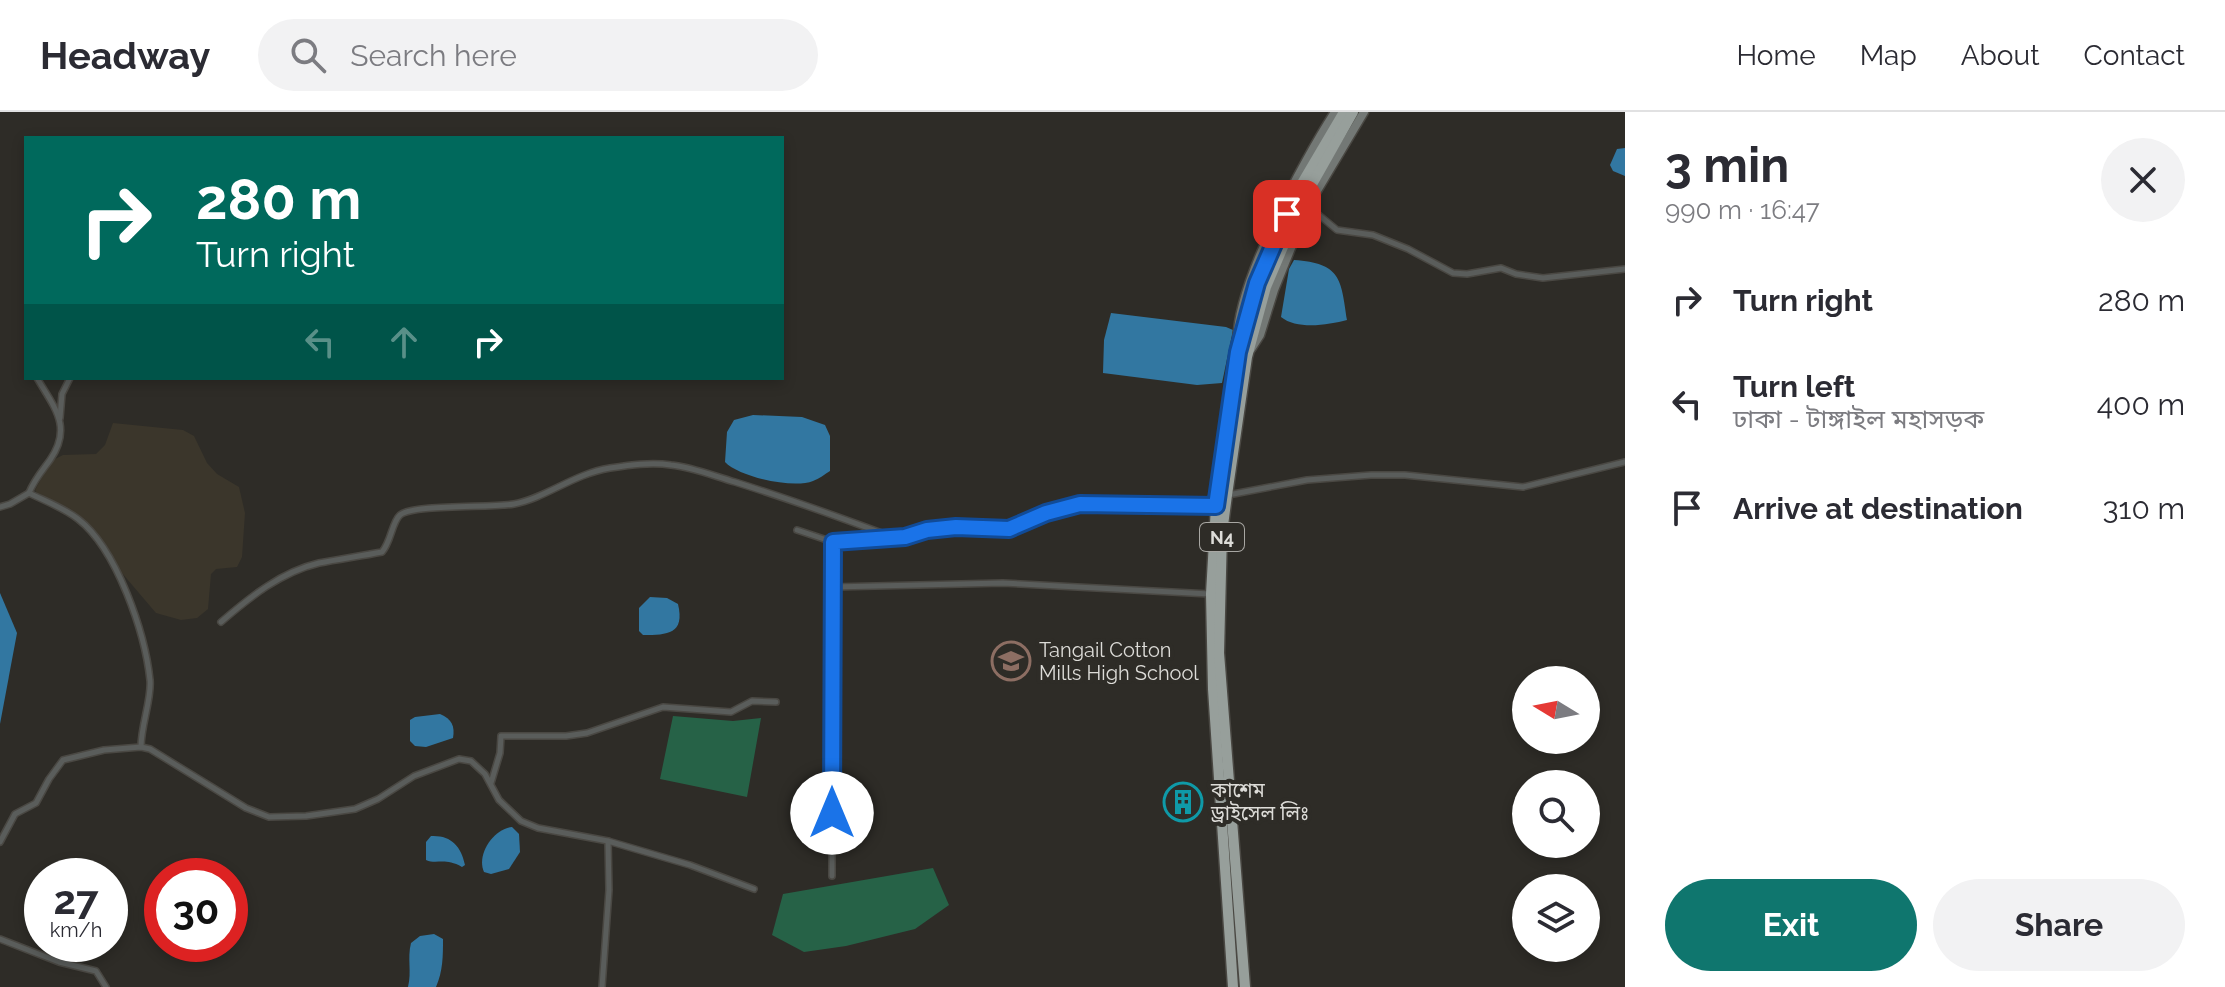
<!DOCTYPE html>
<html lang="en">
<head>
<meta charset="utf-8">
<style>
	:root { --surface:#fff; --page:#f2f2f3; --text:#2b2b33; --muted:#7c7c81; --line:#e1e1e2; --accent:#0f766e }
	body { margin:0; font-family:Raleway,"Noto Sans Bengali",sans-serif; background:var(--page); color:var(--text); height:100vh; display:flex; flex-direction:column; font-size:30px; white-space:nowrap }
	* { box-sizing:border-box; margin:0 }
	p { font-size:26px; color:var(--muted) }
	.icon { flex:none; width:44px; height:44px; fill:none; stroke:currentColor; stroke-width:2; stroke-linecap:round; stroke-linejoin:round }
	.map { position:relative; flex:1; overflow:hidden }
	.details { display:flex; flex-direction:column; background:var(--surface); width:600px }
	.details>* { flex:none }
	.banner { position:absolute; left:24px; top:24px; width:760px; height:244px; border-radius:0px; box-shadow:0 4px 12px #0003; background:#00695c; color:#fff; overflow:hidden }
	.needle { width:52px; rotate:280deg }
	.controls { position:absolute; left:1512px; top:554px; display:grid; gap:16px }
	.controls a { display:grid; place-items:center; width:88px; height:88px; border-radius:50%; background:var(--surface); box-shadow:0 4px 12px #0003; font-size:40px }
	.speed { position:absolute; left:24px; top:746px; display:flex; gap:16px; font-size:40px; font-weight:700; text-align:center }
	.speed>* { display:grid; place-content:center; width:104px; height:104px; border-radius:50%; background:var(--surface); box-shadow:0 4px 12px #0003; line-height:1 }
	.speed small { font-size:20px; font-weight:400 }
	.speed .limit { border:12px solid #d22; background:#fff; color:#111 }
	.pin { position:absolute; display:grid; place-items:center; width:68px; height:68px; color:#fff; margin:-34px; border-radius:16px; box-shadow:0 4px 12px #0006 }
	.me { position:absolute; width:88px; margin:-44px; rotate:0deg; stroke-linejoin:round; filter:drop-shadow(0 0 6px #0008) }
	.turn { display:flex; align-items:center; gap:28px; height:168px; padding:0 40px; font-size:36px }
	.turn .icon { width:104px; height:104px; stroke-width:2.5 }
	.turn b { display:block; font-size:56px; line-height:68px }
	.lanes { display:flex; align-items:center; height:76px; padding:0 40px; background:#0003; justify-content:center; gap:40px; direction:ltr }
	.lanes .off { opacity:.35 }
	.round { display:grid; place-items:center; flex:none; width:84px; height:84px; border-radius:42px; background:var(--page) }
	.overview { display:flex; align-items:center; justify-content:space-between; height:136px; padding:0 40px }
	h1 { font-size:48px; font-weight:700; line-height:60px }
	.action { display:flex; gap:16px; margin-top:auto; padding:16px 40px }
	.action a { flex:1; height:92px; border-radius:48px; background:var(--accent); color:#fff; font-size:32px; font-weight:700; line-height:92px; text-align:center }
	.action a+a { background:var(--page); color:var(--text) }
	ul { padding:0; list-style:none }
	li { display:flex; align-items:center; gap:24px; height:104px; padding:0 40px }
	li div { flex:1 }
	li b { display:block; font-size:30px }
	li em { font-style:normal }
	header { display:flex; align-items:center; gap:48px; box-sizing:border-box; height:112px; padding:0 40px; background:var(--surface); border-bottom:2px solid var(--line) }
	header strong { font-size:38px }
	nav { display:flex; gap:44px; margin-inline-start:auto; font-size:28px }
	.search { width:560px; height:72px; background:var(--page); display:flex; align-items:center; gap:20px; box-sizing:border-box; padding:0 28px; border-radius:44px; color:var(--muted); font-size:30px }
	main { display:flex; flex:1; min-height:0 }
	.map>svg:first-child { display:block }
	.built { fill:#3b362b }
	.green { fill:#266247 }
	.water { fill:#3277a1 }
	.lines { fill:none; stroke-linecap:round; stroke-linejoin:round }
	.street-casing { stroke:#4a4843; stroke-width:8 }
	.secondary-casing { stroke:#4a4843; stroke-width:11 }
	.highway-casing { stroke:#4a4843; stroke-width:13 }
	.street { stroke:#5a5d5b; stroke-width:5 }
	.secondary { stroke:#737875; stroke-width:8 }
	.highway { stroke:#979f9b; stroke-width:10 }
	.route-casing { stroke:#114b97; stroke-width:20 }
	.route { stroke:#1a73e8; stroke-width:14 }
	.labels { text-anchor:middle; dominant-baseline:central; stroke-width:8; stroke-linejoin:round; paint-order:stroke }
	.shield { fill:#2e2c27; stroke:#a8a7a3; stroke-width:2 }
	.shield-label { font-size:18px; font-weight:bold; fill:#dddcd8 }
	.poi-label { font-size:20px; fill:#dddcd8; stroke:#2e2c27; text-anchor:start }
</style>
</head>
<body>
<header>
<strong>Headway</strong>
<div class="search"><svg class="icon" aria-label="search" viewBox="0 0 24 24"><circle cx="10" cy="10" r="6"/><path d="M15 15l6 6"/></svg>Search here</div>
<nav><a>Home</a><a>Map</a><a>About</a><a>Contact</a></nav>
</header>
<main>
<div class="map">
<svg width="1625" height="875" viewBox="0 0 1625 875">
	<rect width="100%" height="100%" fill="#2e2c27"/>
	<path class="built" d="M113,311L183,318L194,324L207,351L217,362L239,375L245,401L242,445L237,455L216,457L211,462L208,497L197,506L181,508L156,501L110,447L81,407L39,384L35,378L51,349L63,343L96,342L105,333Z"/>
	<g class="green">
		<path d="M673,604L733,609L761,606L747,685L660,667Z"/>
		<path d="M933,756L949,793L915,817L846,834L804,840L772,823L783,782Z"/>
	</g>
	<g class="water">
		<path d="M1625,36V64L1613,59L1610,53L1617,37Z"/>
		<path d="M1294,148C1341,151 1341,167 1347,208C1328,213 1297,218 1281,205L1289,157Z"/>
		<path d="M1111,201L1226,215L1233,218L1222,271L1197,273L1103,261L1104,228Z"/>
		<path d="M753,303L802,305L825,313L830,324V359C825,362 819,367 813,369C793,377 739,365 725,350L727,320L734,308Z"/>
		<path d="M0,481L17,521L0,612Z"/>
		<path d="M650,485L667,486L678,492C685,522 668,523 643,523L639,519V496Z"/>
		<path d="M440,602C452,607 455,614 453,626L426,635L415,634L410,629V608L415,605Z"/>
		<path d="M512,715L519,722L520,740L509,757L491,762L484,760C476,742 494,717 512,715Z"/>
		<path d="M431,724C451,723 461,734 465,753L462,755C444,745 437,753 426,748V730Z"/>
		<path d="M434,822L443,827C443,844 443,859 436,875H408C412,859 407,847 411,831L420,824Z"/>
	</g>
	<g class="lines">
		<defs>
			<g id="street">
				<path d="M1308,94L1337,118L1373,123L1408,137L1453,161L1467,162L1501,156L1516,162L1543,166L1625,157"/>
				<path d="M37,266C54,295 73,315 50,348C42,359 34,368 29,381C45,389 64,396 78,407C117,437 145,521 150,568C152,586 141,613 141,635"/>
				<path d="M60,306L62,282L70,266"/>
				<path d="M1228,383L1307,368L1371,363H1405L1523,375L1625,350"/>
				<path d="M0,395L10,392L29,381"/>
				<path d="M797,418L833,430L905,425L927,418L956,415L1009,417L1046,401L1080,392L1215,394"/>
				<path d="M833,475L1003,471L1210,482"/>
				<path d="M221,510C250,485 281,460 319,451C340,447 361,444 382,440C391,430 392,410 400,403C413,392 491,396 514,392C546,386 573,362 610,356C630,353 651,350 671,353C692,355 714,364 735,370C789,387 842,406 895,426"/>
				<path d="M491,671L500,641L501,624H566L587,621L663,595L731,600L752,589L776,590"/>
				<path d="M0,730L15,702L36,691L49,667L63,648L104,638L141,635L150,637L246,696L269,705L306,704L355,697L378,687L414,664L459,647L471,649L485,662L499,688L521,709L538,716L608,729L690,753L754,777"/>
				<path d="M832,764L833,430"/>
				<path d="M0,827L59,850L96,859L106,875"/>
				<path d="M602,875L609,778L608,729"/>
			</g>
			<g id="secondary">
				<path d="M1238,235C1231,181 1304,48 1335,0"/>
				<path d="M1251,237L1260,223L1274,178L1308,94L1364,0"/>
			</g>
			<g id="highway">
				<path d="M1233,875L1213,577L1211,482L1216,394L1238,240L1257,171L1298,78L1344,0"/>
				<path d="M1245,875L1219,541L1222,421L1227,383L1247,245L1266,175L1302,90L1353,0"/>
			</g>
		</defs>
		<use href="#street" class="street-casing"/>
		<use href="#secondary" class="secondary-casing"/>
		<use href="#highway" class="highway-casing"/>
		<use href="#street" class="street"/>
		<use href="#secondary" class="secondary"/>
		<use href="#highway" class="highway"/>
	</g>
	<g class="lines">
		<defs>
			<path id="route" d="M832,701L833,430L905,425L927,418L956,415L1009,417L1046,401L1080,392L1216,394L1238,240L1257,171L1287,102"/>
		</defs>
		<use href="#route" class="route-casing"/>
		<use href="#route" class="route"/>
	</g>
	<defs>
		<symbol id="school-ring" viewBox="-11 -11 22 22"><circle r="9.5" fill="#2e2c27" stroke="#8d6e63" stroke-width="1.5"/><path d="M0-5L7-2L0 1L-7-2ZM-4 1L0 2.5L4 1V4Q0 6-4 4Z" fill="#8d6e63"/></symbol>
		<symbol id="building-ring" viewBox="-11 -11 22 22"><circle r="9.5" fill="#2e2c27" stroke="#0f9aa8" stroke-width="1.5"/><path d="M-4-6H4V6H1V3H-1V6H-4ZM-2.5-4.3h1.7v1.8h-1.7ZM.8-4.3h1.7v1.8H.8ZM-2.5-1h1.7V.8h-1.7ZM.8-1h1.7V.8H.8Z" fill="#0f9aa8"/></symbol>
	</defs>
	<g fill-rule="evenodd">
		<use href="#school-ring" x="989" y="527" width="44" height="44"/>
		<use href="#building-ring" x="1161" y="668" width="44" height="44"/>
	</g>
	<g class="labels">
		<rect class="shield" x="1200" y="411" width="44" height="28" rx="6"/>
		<g class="shield-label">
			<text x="1222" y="425">N4</text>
		</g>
		<g class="poi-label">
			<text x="1039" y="538">Tangail Cotton<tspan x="1039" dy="23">Mills High School</tspan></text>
			<text x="1211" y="678">কাশেম<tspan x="1211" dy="23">ড্রাইসেল লিঃ</tspan></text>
		</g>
	</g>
</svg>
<div class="controls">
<a><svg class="needle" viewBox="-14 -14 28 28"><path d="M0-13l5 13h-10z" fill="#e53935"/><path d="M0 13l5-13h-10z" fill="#7c7c81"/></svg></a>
<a><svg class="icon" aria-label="search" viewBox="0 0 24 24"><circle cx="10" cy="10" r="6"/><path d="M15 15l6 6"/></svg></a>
<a><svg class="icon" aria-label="layers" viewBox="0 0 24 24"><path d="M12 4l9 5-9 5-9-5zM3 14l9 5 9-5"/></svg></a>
</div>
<div class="speed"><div>27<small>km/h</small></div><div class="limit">30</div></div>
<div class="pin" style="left:1287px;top:102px;background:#d93025"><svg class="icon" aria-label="arrive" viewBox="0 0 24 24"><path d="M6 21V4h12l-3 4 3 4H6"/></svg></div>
<svg class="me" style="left:832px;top:701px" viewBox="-20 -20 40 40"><circle r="19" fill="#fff"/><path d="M0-13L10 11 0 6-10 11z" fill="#1a73e8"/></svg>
<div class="banner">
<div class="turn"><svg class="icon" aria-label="right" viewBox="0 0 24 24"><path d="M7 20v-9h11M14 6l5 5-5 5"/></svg><div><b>280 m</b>Turn right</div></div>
<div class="lanes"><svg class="icon off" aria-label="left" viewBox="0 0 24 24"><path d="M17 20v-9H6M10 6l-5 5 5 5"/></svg><svg class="icon off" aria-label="ahead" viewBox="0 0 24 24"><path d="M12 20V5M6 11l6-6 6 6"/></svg><svg class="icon" aria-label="right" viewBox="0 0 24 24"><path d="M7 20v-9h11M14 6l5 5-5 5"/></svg></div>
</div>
</div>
<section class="details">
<div class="overview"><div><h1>3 min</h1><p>990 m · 16:47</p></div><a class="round"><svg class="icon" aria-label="close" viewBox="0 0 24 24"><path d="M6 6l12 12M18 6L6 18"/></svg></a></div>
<ul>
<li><svg class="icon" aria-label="right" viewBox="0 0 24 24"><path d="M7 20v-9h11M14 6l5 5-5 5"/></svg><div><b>Turn right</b></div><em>280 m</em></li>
<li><svg class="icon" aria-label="left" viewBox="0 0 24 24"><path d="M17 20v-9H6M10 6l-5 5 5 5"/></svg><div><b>Turn left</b><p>ঢাকা - টাঙ্গাইল মহাসড়ক</p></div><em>400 m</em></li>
<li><svg class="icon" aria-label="arrive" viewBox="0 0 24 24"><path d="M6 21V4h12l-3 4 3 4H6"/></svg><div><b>Arrive at destination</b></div><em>310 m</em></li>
</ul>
<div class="action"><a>Exit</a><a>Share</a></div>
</section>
</main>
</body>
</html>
